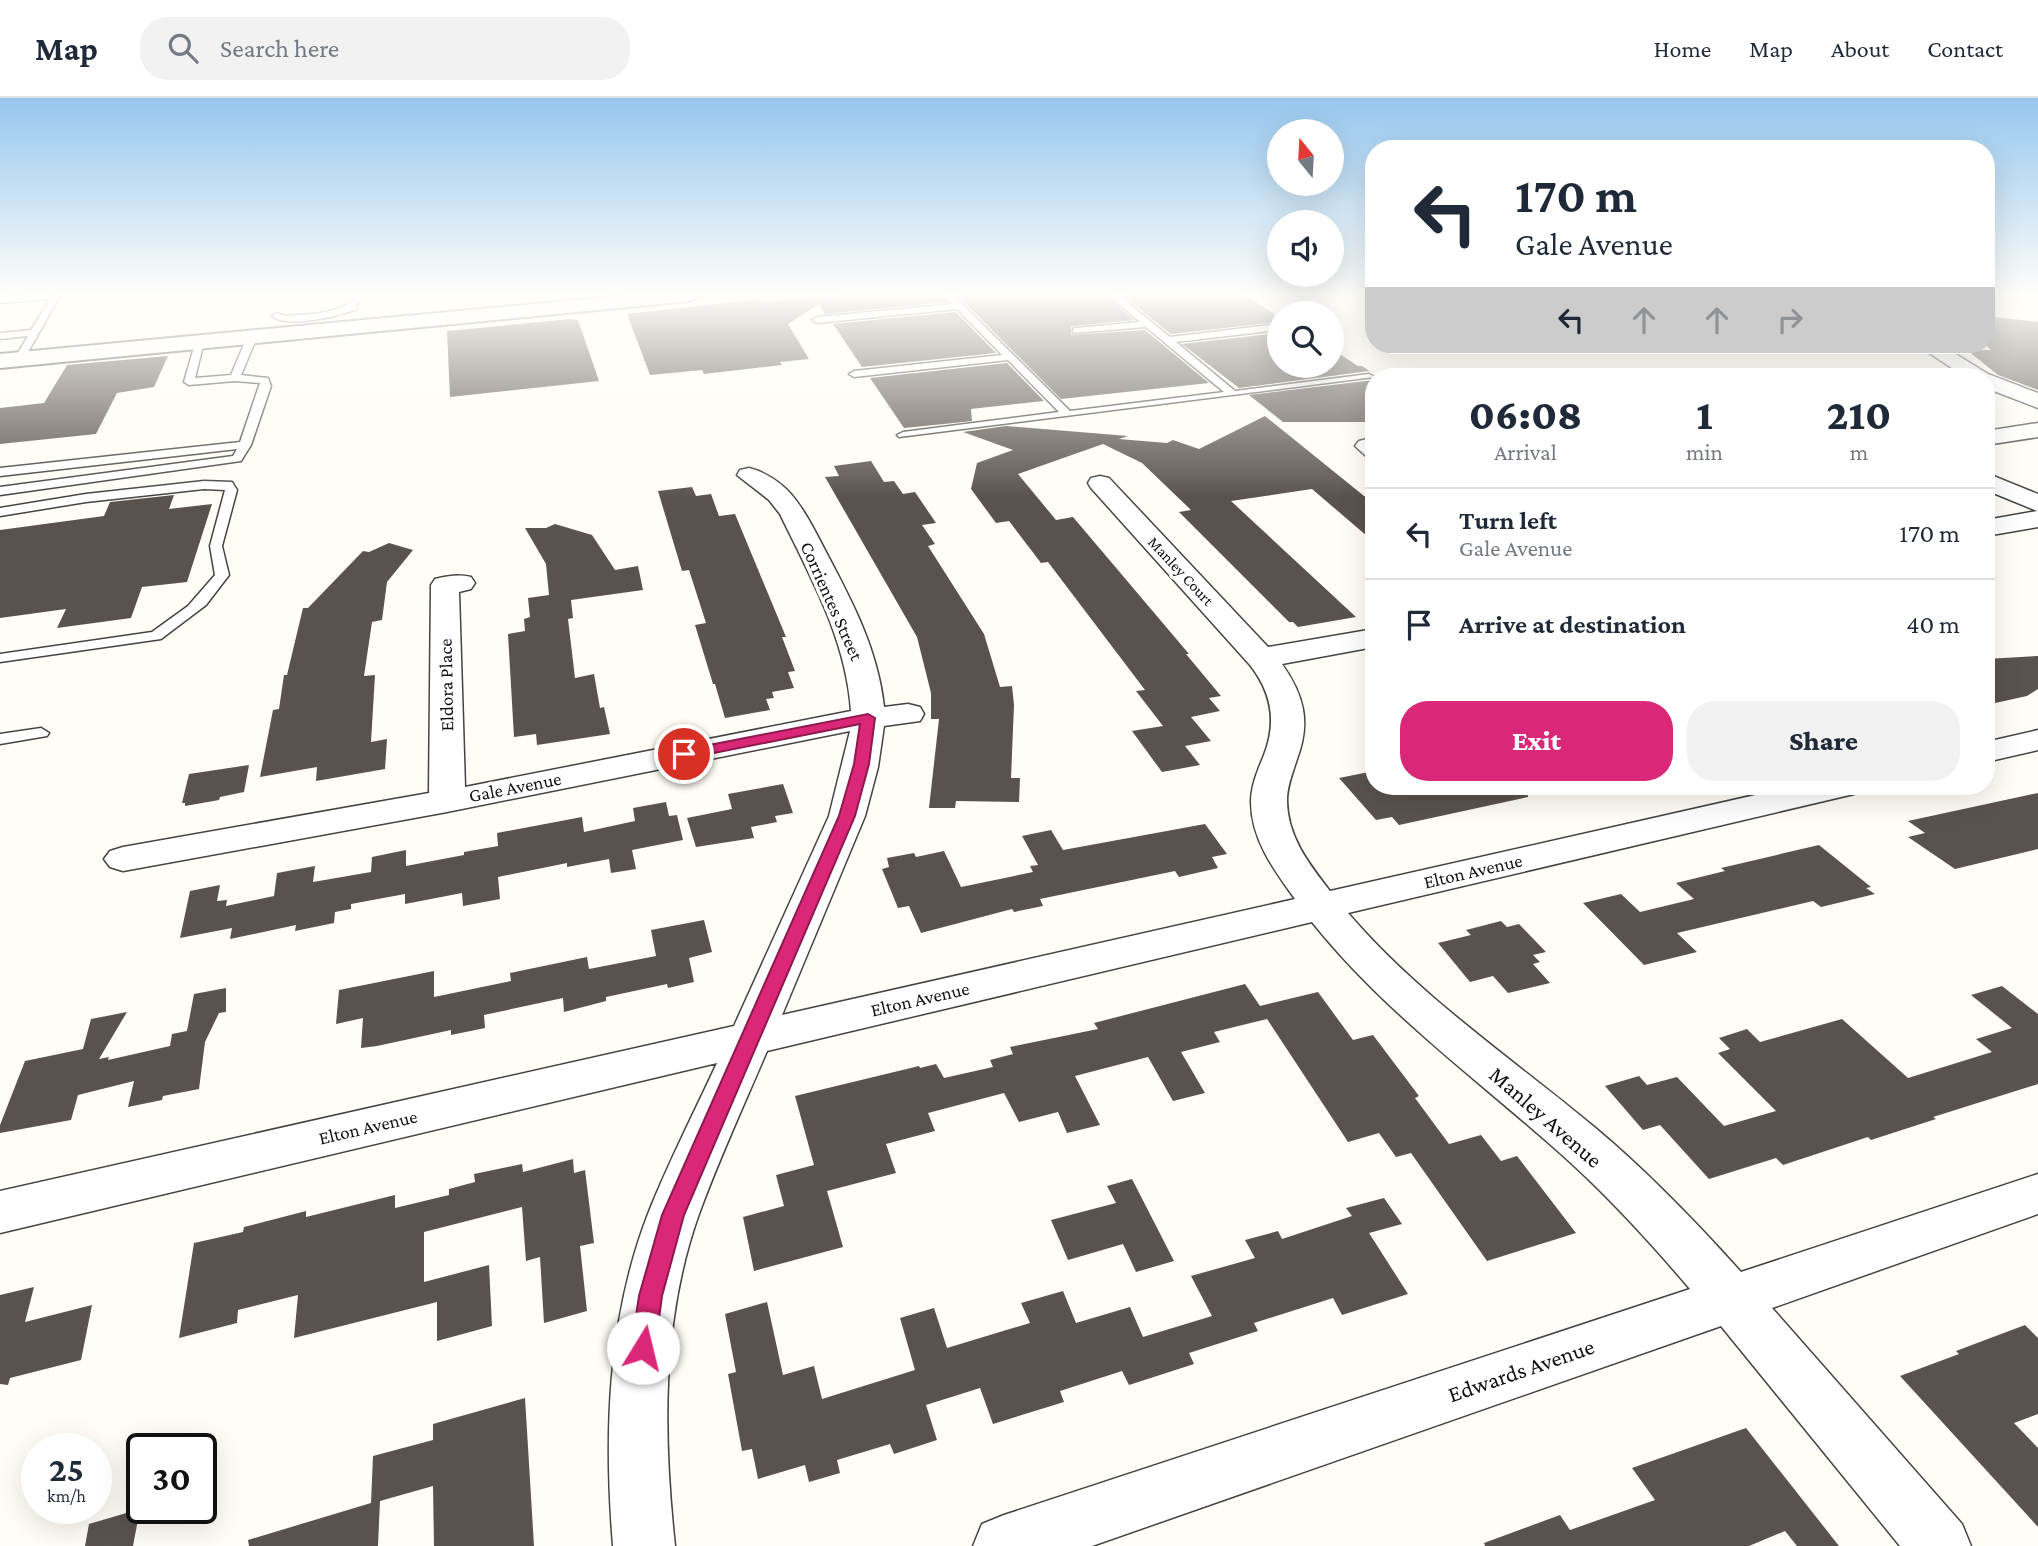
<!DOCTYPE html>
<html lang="en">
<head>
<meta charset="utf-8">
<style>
	:root { --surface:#fff; --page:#f2f2f3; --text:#1f2937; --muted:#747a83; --line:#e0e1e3; --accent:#db2777 }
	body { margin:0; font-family:"Crimson Pro",serif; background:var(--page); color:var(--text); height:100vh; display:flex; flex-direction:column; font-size:26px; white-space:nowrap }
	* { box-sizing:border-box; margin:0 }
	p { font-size:23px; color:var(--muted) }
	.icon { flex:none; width:38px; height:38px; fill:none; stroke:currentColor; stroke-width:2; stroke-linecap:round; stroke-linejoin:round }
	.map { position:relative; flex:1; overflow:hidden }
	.side { position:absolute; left:1365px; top:270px; width:630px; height:427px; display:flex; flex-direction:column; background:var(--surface); border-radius:28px; box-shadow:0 7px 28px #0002 }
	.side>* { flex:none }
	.hud { position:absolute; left:1365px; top:42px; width:630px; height:214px; border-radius:28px; box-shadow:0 7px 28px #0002; background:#fff; color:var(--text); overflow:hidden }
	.needle { width:46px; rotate:342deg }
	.tools { position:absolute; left:1267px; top:21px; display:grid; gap:14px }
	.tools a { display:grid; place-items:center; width:77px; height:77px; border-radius:50%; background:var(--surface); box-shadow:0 7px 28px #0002; font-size:35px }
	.speed { position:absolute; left:21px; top:1335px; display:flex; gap:14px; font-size:35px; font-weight:700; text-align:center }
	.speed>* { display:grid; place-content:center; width:91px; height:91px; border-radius:50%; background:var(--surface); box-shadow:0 7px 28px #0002; line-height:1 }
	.speed small { font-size:18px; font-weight:400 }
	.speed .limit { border:4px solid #111; border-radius:10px; background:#fff; color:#111 }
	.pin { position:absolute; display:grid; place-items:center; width:60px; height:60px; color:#fff; margin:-30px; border:4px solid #fff; border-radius:50%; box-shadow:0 2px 7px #0007 }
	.me { position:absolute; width:77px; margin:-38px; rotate:9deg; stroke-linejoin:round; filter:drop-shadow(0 0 5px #0008) }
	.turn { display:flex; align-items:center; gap:24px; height:147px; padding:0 35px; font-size:32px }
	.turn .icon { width:91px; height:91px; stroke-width:2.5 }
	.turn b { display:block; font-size:49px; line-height:60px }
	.lanes { display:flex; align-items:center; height:66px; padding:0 35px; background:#0003; justify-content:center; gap:35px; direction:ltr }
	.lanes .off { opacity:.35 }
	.eta { display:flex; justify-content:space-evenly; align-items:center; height:119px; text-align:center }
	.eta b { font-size:42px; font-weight:800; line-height:49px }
	.action { display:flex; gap:14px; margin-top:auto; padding:14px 35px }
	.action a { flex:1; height:80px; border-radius:28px; background:var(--accent); color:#fff; font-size:28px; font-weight:800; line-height:80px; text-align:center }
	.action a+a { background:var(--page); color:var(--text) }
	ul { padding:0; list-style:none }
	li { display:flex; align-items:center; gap:21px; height:91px; padding:0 35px; border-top:2px solid var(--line) }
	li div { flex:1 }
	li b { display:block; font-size:26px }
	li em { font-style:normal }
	header { display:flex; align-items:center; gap:42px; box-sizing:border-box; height:98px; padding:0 35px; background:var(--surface); border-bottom:2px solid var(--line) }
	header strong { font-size:33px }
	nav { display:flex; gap:38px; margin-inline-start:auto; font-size:24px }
	.search { width:490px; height:63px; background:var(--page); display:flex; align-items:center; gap:18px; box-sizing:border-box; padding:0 24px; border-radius:28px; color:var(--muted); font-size:26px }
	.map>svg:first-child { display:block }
	.building { fill:#5a524d }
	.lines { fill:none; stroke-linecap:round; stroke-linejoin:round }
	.service-casing { stroke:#444; stroke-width:3 }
	.minor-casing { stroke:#444; stroke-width:3 }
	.tertiary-casing { stroke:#444; stroke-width:4 }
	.service { fill:#fff; fill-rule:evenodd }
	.minor { fill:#fff; fill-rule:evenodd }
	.tertiary { fill:#fff; fill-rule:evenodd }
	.route { fill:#db2777; stroke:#8e194d; stroke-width:2 }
	.labels { text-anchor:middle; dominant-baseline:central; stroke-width:7; stroke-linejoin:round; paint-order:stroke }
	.far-street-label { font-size:16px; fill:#111; stroke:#fff }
	.street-label { font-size:19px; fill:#111; stroke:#fff }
	.near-street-label { font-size:23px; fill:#111; stroke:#fff }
</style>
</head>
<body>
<header>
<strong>Map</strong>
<div class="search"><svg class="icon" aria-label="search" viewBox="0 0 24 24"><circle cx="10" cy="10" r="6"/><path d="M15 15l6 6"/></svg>Search here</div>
<nav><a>Home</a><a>Map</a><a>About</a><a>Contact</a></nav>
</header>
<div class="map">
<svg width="2038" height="1448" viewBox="0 0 2038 1448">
	<rect width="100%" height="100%" fill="#fffdf5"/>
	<g class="building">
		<path d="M837,197H941L947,204L825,216L819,206L788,226L809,261L780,264L782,267L704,276L702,272L650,277L627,216L759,201L764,204Z"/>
		<path d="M957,197H1106L1134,222L1075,228L1071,229V237L1145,232L1209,285L1061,301Z"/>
		<path d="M1122,197H1245L1279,219V224L1171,236Z"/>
		<path d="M956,214L996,255L862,269L833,226Z"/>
		<path d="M1986,218L2038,224V292L1998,277L1967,252H1991L1986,247Z"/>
		<path d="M571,221L578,222L599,283L450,299L447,233Z"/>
		<path d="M1279,235V268H1332V251L1358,268H1362L1374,276L1369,273L1239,290L1182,246Z"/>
		<path d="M168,258L154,289L117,295L96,336L0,346V310L44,305L67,267Z"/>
		<path d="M1007,265L1044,303L971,311L972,323L944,326L904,330L870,280Z"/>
		<path d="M1374,282V324H1283L1249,297Z"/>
		<path d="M1265,318L1374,406V444L1312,391L1231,403L1356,519L1298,529L1293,524H1289L1179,414L1191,412L1142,365L1103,346L1018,376L1056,422L1073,419L1189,556H1186L1221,598L1209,600L1220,613L1191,619L1211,643L1185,648L1200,667L1162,674L1132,633L1163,628L1136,593L1145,592L1048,464L1041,465L1009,423L996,425L971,391L977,365L1013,352L963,334L1006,328L1128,338L1119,341L1167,345L1173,342L1199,351Z"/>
		<path d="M871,363L884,384L894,383L903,396L915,394L936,425L922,427L935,446L928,448L984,536L1000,589L1012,588L1014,607L1011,680H1020L1019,704L956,703L955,710H929L939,621H931V595L917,539L825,379L839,378L834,368Z"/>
		<path d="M692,389L696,398L711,396L719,418L735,416L786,539H782L795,573L788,574L794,590L772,594L774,600L766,601L770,612L725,620L715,586H713L695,527L706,525L689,472L682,473L658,393Z"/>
		<path d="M174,397L169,411L212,406L187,484L142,489L131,520L57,530L66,511L0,520V432L104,418L110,404Z"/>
		<path d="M555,426L592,437L615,472L638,468L643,492L571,502L573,520L568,521L575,580L594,576L600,610L604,609L610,636L537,647L536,636L514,639L508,536L525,533L524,521L530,519L528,500L549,497L546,466L525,430H546Z"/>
		<path d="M389,445L413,452L387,484L382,522L372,524L364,578L375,577L371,644L387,641L385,671L316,683L317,669L260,679L273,612L279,611L284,577H287L303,510H308L363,453L369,454Z"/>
		<path d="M2038,558V591L2027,598L1986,607V561Z"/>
		<path d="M249,667L244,694L220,699L219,702L185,708V705H182L189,676Z"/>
		<path d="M1374,673V688H1409L1412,692L1431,688H1527L1528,699L1399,727L1392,719L1376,722L1339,680Z"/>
		<path d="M783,686L793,715L775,718L777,724L751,729L754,740L696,749L687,720L732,711L728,696Z"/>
		<path d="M2038,695V751L1955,771L1908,739L1925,735L1908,723Z"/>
		<path d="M666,704L669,718L677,717L683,742L632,752L636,771L611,775L609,761L567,769V765L498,779L500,801L463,808L462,795L405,806V796L351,806V811L335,814L334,825L295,833L296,827L230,841L232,830L180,840L190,793L220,787L217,803L227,802L226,808L274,798L277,775L315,768L313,784L371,774L372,759L406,752V768L464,757V754L498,748L497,735L582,719L584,734L635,723L633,710Z"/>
		<path d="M1205,726L1227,756L1212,759L1218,770L1179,779L1175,773L1040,801L1043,808L1014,814L1012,811L921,835L909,808L898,810L882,771L889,769L887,760L914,755L916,759L944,753L961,789L1033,774L1030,768L1038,767L1022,738L1051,732L1063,752Z"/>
		<path d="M1819,747L1871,789L1866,790L1875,796L1821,809L1813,803L1677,835L1697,854L1644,867L1583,805L1621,796L1640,814L1694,801L1676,785L1725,773L1721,770Z"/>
		<path d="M704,822L712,854L689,860L694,884L668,890L667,886L606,899V903L564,914L563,900L484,917L485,930L451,937V932L377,948L361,950L363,920L336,926L339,892L434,873V899L511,883L510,875L587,859L589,871L656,858L651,832Z"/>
		<path d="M1501,823L1507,829L1519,826L1546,854L1533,857L1540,864L1533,866L1550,885L1508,895L1493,878L1470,884L1438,845L1471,837L1466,832Z"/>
		<path d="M1245,886L1260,908L1318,894L1353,942L1373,937L1419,998L1415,1000L1449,1046L1481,1037L1501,1063L1517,1058L1576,1135L1487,1163L1411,1055L1396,1059L1379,1035L1348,1044L1267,921L1214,934L1220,944L1181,954L1205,995L1173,1003L1148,959L1075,978L1100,1027L1067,1035L1058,1014L1019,1024L1004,995L928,1015L935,1033L886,1046L896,1075L827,1093L843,1149L754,1173L743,1119L784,1108L776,1077L814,1067L795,998L919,968L920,970L936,966L944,980L993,969L990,962L1013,956L1010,949L1098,931L1094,925Z"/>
		<path d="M2002,888L2038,916V986L1933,1019L1936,1021L1871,1042L1868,1039L1783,1067L1776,1060L1709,1081L1660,1027L1643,1032L1605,988L1639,978L1647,987L1677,979L1724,1028L1776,1013L1718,955L1730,951L1719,940L1747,931L1760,944L1842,921L1908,980L1992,954L1976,941L2012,930L1971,897Z"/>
		<path d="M226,890V914L219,915L205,944L199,991L163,998L162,1002L128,1009L134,983L78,997L71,1022L0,1035V1027L25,963L83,951L91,921L127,914L99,961L109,959L108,962L170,948L172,936L187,933L194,896Z"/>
		<path d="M573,1061L574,1075L585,1072L594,1145L580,1148L587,1213L544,1225L540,1159L526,1163L522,1109L424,1134V1184L489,1167L492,1228L437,1243V1204L294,1240L298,1197L238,1212L237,1225L179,1240L194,1145L243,1134L244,1129L306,1113V1119L395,1097V1110L449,1097V1091L475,1084L474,1076L522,1066L523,1074Z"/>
		<path d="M1132,1081L1174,1163L1136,1174L1123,1146L1068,1162L1051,1122L1116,1105L1107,1088Z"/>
		<path d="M1384,1100L1402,1126L1369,1135L1408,1196L1342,1217L1333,1200L1254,1225L1258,1233L1189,1255L1194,1266L1129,1287L1122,1273L1060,1293L1064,1304L993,1326L980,1290L926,1307L937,1342L894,1356L890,1346L837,1362L840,1375L809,1384L805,1367L758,1381L752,1351L742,1353L728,1276L736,1274L725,1216L767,1204L783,1277L814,1268L822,1301L915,1272L900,1220L934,1210L947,1250L1030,1225L1021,1205L1063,1193L1076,1225L1130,1209L1143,1239L1212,1218L1191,1178L1255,1160L1245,1142L1278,1133L1282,1141L1352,1118L1346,1110Z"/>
		<path d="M34,1189L25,1224L92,1207L81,1262L10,1280L8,1287L0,1286V1197Z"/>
		<path d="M2025,1227L2038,1240V1316L2014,1325L2038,1350V1429L1900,1278L1959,1256L1956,1253Z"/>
		<path d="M525,1300L534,1448H434L433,1388L380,1403L378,1448H249L248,1442L371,1405L373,1358L433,1342V1326Z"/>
		<path d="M1746,1330L1839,1448H1797L1785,1433L1749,1448H1485L1484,1445L1560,1417L1570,1432L1655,1402L1632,1370Z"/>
		<path d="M140,1411L133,1448H85L89,1426Z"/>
	</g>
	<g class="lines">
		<defs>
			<g id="service">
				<path d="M34,197L60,198L24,261L16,263L14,261L28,238L0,241V235L31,232L50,201L0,205V199Z"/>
				<path d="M944,197H953L1070,313L1224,294L1146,229L1073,235V231L1076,230L1140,224L1109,197H1118L1170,239L1279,226V232L1176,244L1235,293L1369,276L1374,279L899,339L897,337L903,334L1059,314L1008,262L854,279L849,276L854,273L1002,257L957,211L817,225L812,222L817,219L952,206Z"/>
				<path d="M354,202L358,205L355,212C337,218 288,231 272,218L277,215L284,218C311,216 332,217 354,202Z"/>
				<path d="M252,236L257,239L241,277L268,280L271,288L251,347L241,363L0,397V389L233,358L237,351L0,378V370L240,344L260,285L235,283L189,287L184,284L196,242L204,244L195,280L231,277L247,239Z"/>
				<path d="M204,383L232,384L237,392L222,448L229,477L206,507L161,541L0,564V556L152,534L188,508L215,477L210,448L225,392L204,391L86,404L0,418V410L86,396Z"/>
				<path d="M41,630L49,635L47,638L0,646V636Z"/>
			</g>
			<g id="minor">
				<path d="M1917,247H1941L1988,276L2038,295V310L1986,290V278H1964Z"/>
				<path d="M2038,325V339L1986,347V333Z"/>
				<path d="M1367,341L1374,343V360L1366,358L1355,348L1359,343Z"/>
				<path d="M749,370C763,373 780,384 790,395C805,412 815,433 826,454C852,503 878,552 884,609L908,606L920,609L924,616L920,623L884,628L878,669L865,718L782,917L1295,801C1274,772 1251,741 1251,704C1251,687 1258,672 1264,657C1277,624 1272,595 1250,567L1091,390L1088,385L1091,380L1100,378L1109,380L1268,549L1374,531V549L1282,566C1304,597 1311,624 1297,661C1293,674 1287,688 1287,702C1287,738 1309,766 1330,793L1795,688H1859L1854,696L1348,815C1419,898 1510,959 1593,1028C1646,1072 1695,1123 1741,1174L2038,1076V1116L1772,1210L1962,1426L1971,1448H1900L1721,1228L1092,1448H973L982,1426L1004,1417L1690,1191C1650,1144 1607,1097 1561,1056C1476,980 1384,914 1312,824L767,953C744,1007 719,1061 699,1116C661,1222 663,1337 675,1448H613C604,1337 607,1222 648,1116C668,1065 694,1015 717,965L0,1135V1093L734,928L829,718L850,633L447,714L123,773L110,769L104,761L110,753L123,749L429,695L431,487L435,481C448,478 458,476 471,479L475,485L471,491L459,494L465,689L851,613C846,541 811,480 780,416L769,402L737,377L740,372Z"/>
				<path d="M1986,375L2038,396V429L1986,438V422L2037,413L1986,392Z"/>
				<path d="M2038,632V652L1986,664V644Z"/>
			</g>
			<path id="tertiary" d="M630,197H700L690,203L0,270V256Z"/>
		</defs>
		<use href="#service" class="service-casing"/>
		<use href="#minor" class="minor-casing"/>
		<use href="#tertiary" class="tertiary-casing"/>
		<use href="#service" class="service"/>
		<use href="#minor" class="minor"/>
		<use href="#tertiary" class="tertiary"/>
	</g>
	<linearGradient id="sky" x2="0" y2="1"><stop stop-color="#95c6ee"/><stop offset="0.49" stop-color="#fffefa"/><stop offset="1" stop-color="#fffefa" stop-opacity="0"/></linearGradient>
	<rect width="2038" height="400" fill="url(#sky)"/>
	<path class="route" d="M868,616L875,620L869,666L855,718L684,1117L662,1198L655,1250L651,1257L643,1261L635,1257L631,1250L639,1198L662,1117L839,718L854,666L860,626L684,661L676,656L684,652Z"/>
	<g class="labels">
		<g class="far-street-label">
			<text transform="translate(1181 473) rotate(47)">Manley Court</text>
		</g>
		<g class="street-label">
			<text transform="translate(832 503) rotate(66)">Corrientes Street</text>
			<text transform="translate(446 587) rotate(-91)">Eldora Place</text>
			<text transform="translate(515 689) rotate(-11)">Gale Avenue</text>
			<text transform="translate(1473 773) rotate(-13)">Elton Avenue</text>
			<text transform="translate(920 901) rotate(-13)">Elton Avenue</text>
			<text transform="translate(368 1029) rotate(-13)">Elton Avenue</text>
		</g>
		<g class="near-street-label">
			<text transform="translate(1546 1019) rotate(41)">Manley Avenue</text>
			<text transform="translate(1521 1272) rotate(-19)">Edwards Avenue</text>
		</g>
	</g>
</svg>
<div class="tools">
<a><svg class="needle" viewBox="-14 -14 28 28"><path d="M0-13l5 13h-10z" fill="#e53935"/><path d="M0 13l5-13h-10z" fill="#747a83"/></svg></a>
<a><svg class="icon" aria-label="sound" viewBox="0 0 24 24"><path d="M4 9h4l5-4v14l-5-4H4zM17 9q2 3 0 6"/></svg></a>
<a><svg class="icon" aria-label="search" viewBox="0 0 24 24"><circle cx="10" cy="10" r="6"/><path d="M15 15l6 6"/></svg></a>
</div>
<div class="speed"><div>25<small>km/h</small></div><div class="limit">30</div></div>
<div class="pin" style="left:684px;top:656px;background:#d93025"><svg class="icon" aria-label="arrive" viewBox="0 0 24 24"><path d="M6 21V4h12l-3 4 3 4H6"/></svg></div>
<svg class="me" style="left:643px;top:1250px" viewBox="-20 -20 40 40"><circle r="19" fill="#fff"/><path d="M0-13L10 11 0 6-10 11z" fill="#db2777"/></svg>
<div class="hud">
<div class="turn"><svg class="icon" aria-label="left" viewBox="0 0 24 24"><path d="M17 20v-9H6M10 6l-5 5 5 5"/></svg><div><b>170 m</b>Gale Avenue</div></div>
<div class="lanes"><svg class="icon" aria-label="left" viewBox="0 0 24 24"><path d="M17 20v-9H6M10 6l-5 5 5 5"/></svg><svg class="icon off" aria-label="ahead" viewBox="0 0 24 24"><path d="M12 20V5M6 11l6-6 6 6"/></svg><svg class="icon off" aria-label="ahead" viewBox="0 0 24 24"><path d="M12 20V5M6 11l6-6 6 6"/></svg><svg class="icon off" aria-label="right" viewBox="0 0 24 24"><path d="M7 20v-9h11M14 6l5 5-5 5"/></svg></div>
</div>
<section class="side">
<div class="eta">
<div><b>06:08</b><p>Arrival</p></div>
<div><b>1</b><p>min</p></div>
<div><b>210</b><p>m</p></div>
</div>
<ul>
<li><svg class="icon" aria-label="left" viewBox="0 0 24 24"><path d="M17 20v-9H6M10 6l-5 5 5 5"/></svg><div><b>Turn left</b><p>Gale Avenue</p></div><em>170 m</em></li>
<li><svg class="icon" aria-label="arrive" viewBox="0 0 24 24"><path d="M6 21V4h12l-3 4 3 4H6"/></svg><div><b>Arrive at destination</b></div><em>40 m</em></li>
</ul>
<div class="action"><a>Exit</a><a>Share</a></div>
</section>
</div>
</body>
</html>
